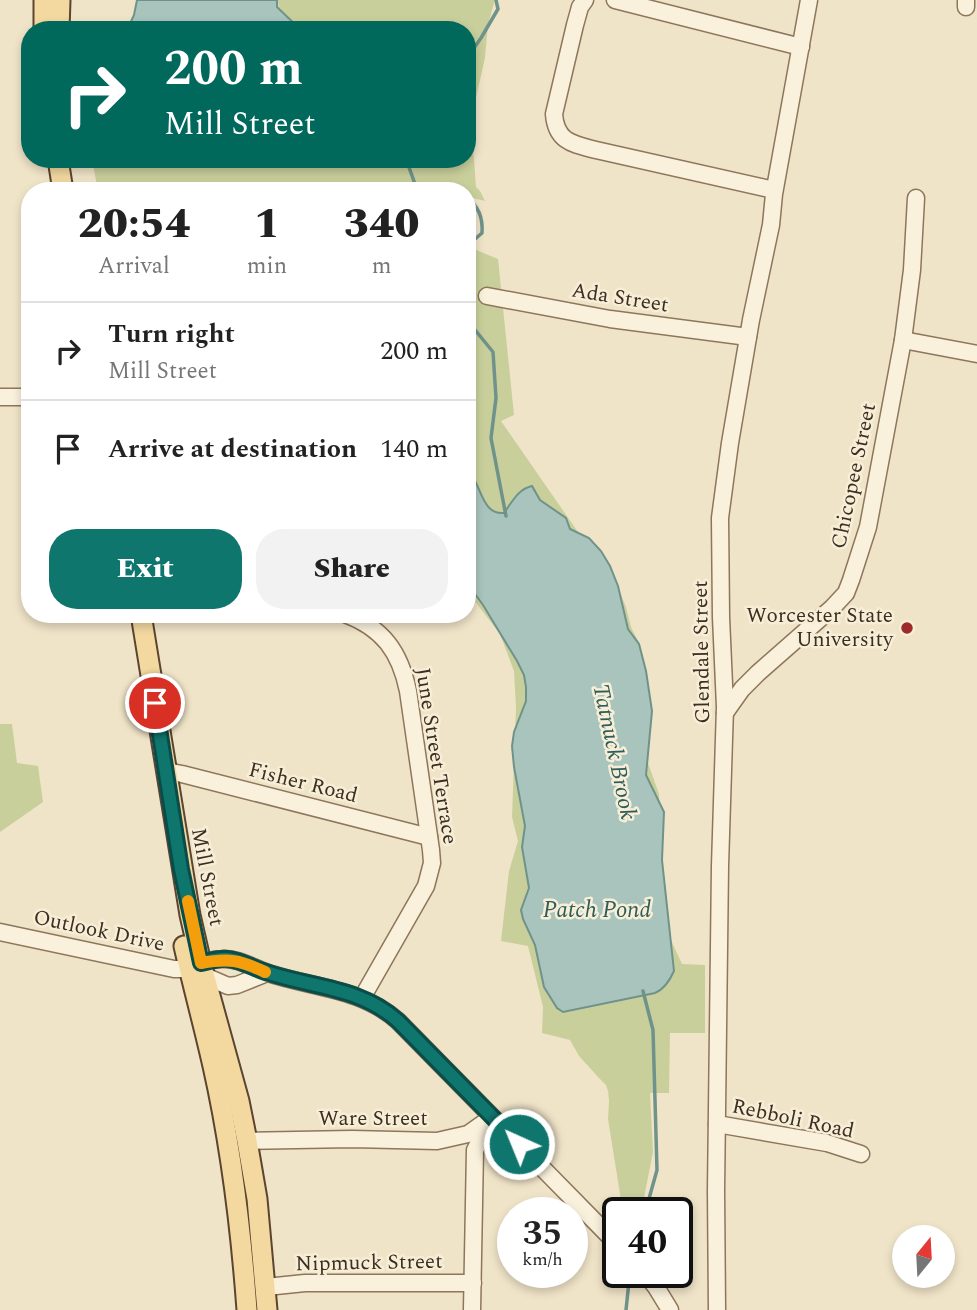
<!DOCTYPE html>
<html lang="en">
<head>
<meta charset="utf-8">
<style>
	:root { --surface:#fff; --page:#f2f2f2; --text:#222; --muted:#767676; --line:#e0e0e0; --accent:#0f766e }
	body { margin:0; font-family:Spectral,serif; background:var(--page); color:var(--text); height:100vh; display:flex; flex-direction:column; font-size:26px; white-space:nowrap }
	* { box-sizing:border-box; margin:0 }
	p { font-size:23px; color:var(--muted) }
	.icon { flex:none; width:38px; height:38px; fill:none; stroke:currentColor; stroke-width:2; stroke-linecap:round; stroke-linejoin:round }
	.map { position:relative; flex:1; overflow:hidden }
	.panel { position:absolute; left:21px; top:182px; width:455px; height:441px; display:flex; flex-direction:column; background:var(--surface); border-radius:28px; box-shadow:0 4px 10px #0003 }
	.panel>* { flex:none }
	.hud { position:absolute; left:21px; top:21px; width:455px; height:147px; border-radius:28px; box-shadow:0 4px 10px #0003; background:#00695c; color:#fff; overflow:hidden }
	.needle { width:46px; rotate:18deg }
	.tools { position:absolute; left:892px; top:1225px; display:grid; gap:14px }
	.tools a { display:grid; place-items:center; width:63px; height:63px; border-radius:50%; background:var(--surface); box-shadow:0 4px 10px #0003; font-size:35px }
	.speed { position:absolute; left:497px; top:1197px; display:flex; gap:14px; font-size:35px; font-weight:700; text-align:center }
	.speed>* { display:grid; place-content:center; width:91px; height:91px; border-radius:50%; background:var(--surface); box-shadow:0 4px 10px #0003; line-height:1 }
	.speed small { font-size:18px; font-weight:400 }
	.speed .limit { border:4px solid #111; border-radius:10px; background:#fff; color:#111 }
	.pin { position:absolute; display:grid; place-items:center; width:60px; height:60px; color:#fff; margin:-30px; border:4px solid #fff; border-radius:50%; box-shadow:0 2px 7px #0007 }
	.me { position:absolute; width:77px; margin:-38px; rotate:316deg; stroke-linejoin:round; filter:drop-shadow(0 0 5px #0008) }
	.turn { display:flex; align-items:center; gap:24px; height:147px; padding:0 28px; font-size:32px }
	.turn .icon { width:91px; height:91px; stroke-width:2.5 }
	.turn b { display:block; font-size:49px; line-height:60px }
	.eta { display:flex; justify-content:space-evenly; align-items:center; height:119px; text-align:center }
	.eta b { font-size:42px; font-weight:800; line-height:49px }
	.action { display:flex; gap:14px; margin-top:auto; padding:14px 28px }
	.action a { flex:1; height:80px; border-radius:28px; background:var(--accent); color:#fff; font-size:28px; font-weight:800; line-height:80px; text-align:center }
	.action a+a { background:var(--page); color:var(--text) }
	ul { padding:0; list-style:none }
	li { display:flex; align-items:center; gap:21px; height:98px; padding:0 28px; border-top:2px solid var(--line) }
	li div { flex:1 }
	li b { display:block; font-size:26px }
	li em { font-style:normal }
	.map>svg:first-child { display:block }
	.green { fill:#c9cf9b }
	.water { fill:#a9c4bc; stroke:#6f938a; stroke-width:2 }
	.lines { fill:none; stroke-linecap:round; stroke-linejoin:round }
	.stream { stroke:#6f938a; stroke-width:3.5 }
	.minor-casing { stroke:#8d765c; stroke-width:19 }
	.major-casing { stroke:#5b4430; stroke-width:23 }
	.minor { stroke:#faf1dc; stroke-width:16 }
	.major { stroke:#f3d9a0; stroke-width:19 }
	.route-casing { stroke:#0a4d48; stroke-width:18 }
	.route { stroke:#0f766e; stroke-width:12 }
	.slow { stroke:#f59e0b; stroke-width:12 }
	.poi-dot { fill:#9e2a2b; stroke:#f7eed8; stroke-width:2.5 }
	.labels { text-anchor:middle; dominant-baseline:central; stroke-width:5; stroke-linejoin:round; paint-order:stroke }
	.street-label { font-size:21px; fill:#3d2e20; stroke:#f7eed8 }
	.poi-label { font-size:21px; fill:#3d2e20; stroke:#f7eed8; text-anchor:end }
	.water-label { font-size:23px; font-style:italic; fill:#2f5d5a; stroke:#f7eed8 }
</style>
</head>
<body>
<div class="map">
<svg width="977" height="1310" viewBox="0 0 977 1310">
	<rect width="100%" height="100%" fill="#f0e4c8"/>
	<g class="green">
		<path d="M278,0H495L488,24L485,58L471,119L476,187L480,191L485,201L473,198L469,247L498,259L514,415L501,421L605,571L610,572L619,590L626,607L631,627L639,643L649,733L648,763L659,794L660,825L658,842L670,938L682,964L705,965V1033H670L669,1093H650L653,1152L641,1213H623L608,1119L609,1101L608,1091L606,1085L599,1078L579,1056L570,1040L542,1033L543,1007L528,946L501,941L509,871L518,841L512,817L516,708L514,671L500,634L467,591V191H98L93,165L91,163V159H467V30H295L279,15Z"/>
		<path d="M0,724H12L17,763L38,766L43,802L0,832Z"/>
	</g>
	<g class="water">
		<path d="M137,0H277V7L301,30H127L134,15Z"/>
		<path d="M467,477L474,479C482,493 485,515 504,513C512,502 518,489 532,486L540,500L566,518L570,529L589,538L601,551L610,566L618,586L628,629L639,644L646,671L652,711L646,775L664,812L662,860L674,971C670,980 665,989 655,993L563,1012L557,1008L544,987L535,945L523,919L521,910L529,888L522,847L525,826L514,767L512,746L514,732L526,701V687L524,675L517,661L483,605L467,583Z"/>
	</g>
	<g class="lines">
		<g class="stream">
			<path d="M467,58L481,38L498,9L496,0"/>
			<path d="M406,159L415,184L450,186L457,191"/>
			<path d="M467,198C480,207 483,219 482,233L467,246"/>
			<path d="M467,320L493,352L496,398L491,438L506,516"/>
			<path d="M643,991L653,1030L657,1170L645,1213"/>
			<path d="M626,1310L630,1272"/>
		</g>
		<defs>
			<g id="minor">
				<path d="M585,0L580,7L575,25L554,114C556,142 573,144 596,150L774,190"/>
				<path d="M615,0L801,47"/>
				<path d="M966,0V7"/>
				<path d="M487,296L610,319L748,337"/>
				<path d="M903,340L977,354"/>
				<path d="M0,397H30"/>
				<path d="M345,614C383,628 400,652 408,691L431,850L432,863L426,886L362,998"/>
				<path d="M725,713L742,689L758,673L832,608L846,593L851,580L868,527L903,340L912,270L916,198"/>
				<path d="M166,771L182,774L429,837"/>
				<path d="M0,932L174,969H189L228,986L237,985L267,973"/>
				<path d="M191,968C201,963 211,959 222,959C239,958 253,968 268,973C313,988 361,988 398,1021L618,1245"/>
				<path d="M717,1124L827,1143L861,1154"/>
				<path d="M247,1141L352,1139L437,1141L468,1134L492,1117"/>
				<path d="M644,1272L656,1287L670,1310"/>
				<path d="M266,1287L305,1283H473"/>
				<path d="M472,1310L475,1150L491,1119"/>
				<path d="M717,1310L716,1191L720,866L725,707L721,617L720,518L730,443L751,320L771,225L774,194L809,0"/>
			</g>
			<g id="major">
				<path d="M44,30V0"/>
				<path d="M59,30L60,0"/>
				<path d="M58,159L63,191"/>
				<path d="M141,614L190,915L201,963L239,1101L247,1141L257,1199L267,1310"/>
				<path d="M184,946C193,986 204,1026 213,1066C231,1146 241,1228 247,1310"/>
			</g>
		</defs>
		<use href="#minor" class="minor-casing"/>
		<use href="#major" class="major-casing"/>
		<use href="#minor" class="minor"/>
		<use href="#major" class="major"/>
	</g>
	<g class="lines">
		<defs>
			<path id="route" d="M155,703L181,869L201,963C210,961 219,958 228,959C243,961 255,969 269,973C315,988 360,987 398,1021L519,1144"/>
		</defs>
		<use href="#route" class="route-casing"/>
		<use href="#route" class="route"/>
		<path class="slow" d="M188,901L201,963C229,958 240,960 265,972"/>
	</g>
	<circle class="poi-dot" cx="907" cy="628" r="7"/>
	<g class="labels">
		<g class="street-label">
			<text transform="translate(620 298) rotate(9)">Ada Street</text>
			<text transform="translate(854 476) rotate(-78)">Chicopee Street</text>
			<text transform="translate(702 652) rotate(-91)">Glendale Street</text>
			<text transform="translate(436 756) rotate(81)">June Street Terrace</text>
			<text transform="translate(303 783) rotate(14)">Fisher Road</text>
			<text transform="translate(207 877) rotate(79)">Mill Street</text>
			<text transform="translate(99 931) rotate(12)">Outlook Drive</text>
			<text x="373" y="1119">Ware Street</text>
			<text transform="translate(793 1119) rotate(12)">Rebboli Road</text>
			<text transform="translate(369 1263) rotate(-1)">Nipmuck Street</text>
		</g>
		<g class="poi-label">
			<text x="893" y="616">Worcester State<tspan x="893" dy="24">University</tspan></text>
		</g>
		<g class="water-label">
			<text transform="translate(614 752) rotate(78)">Tatnuck Brook</text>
			<text x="597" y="910">Patch Pond</text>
		</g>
	</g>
</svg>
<div class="tools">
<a><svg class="needle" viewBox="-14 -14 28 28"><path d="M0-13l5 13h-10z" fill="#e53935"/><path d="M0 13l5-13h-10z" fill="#767676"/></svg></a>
</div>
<div class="speed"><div>35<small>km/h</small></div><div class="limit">40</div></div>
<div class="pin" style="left:155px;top:703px;background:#d93025"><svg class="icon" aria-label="arrive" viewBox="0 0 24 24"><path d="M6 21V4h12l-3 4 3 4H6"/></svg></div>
<svg class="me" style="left:519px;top:1144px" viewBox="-20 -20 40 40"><circle r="17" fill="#0f766e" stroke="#fff" stroke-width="3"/><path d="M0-11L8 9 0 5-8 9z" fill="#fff"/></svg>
<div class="hud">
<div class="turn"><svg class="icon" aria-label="right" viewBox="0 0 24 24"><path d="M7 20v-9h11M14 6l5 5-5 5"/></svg><div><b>200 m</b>Mill Street</div></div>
</div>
<section class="panel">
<div class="eta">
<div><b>20:54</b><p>Arrival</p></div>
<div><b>1</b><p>min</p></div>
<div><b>340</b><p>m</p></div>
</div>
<ul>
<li><svg class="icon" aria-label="right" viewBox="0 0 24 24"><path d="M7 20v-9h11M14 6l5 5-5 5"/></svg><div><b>Turn right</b><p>Mill Street</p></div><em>200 m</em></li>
<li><svg class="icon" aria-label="arrive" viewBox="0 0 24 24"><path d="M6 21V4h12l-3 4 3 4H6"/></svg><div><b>Arrive at destination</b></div><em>140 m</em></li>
</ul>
<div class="action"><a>Exit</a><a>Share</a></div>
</section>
</div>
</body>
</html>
